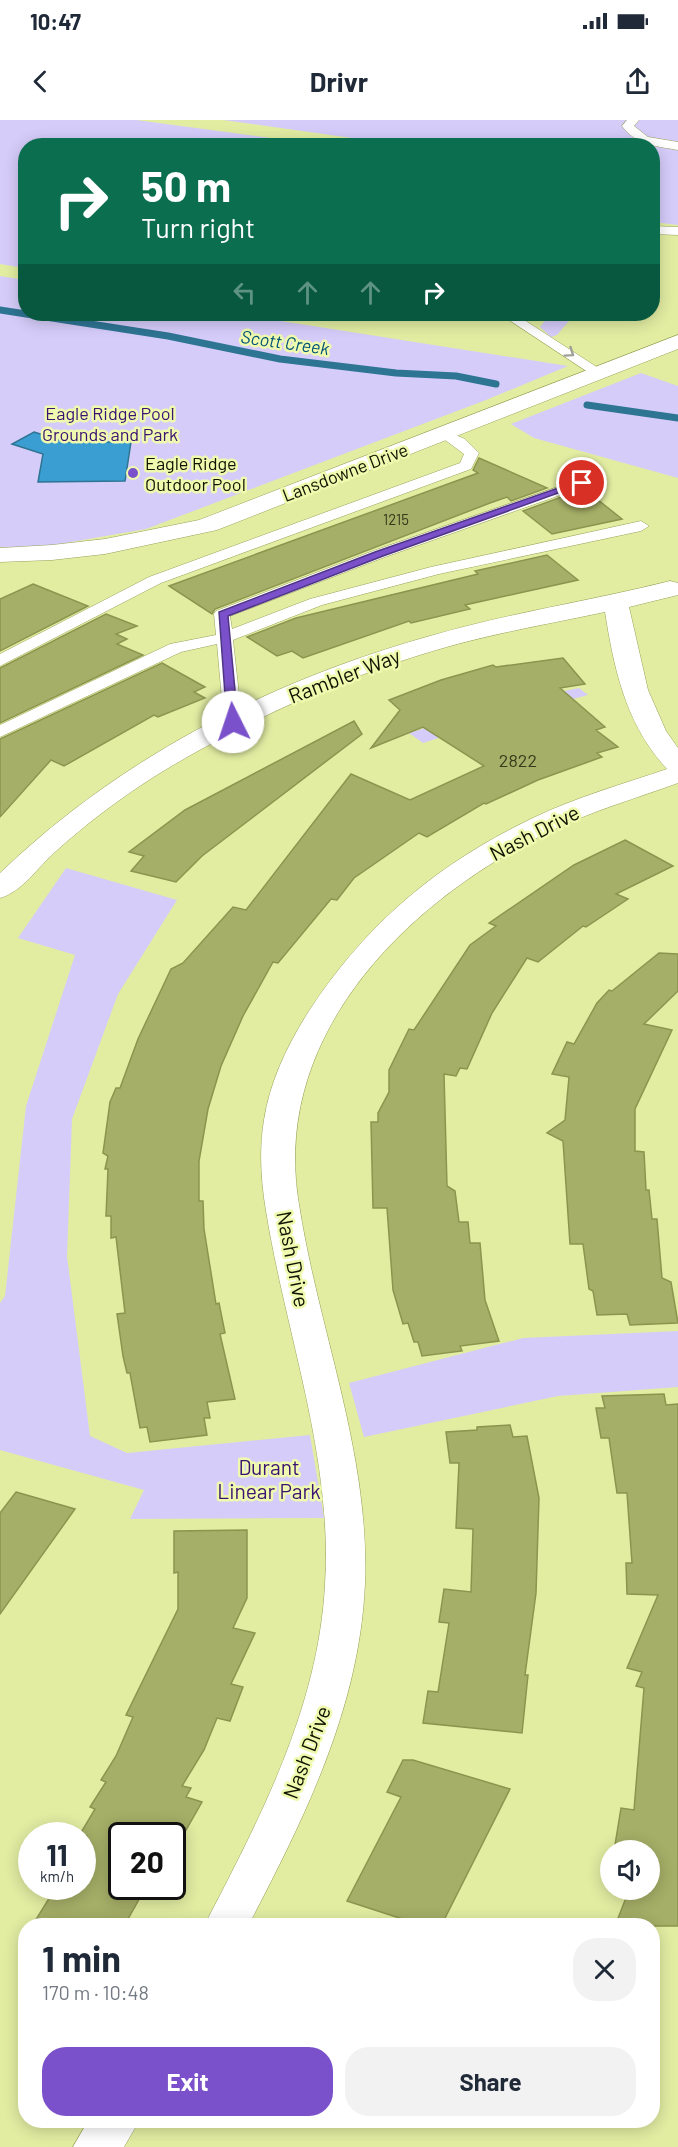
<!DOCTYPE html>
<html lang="en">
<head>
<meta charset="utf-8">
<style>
	:root { --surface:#fff; --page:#f2f2f3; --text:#1f2937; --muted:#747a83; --accent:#7a51ca }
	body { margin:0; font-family:Barlow,sans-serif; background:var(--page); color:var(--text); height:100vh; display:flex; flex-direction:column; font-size:22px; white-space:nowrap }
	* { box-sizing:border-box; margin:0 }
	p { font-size:20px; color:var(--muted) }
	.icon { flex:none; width:33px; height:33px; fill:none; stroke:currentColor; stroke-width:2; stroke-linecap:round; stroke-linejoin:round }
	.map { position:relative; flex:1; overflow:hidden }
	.panel { position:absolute; left:18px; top:1798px; width:642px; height:210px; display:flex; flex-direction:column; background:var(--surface); border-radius:24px; box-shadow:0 3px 15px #0003 }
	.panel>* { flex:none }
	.banner { position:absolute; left:18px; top:18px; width:642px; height:183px; border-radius:24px; box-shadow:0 3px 15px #0003; background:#0b6e4f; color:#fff; overflow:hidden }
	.fabs { position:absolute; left:600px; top:1720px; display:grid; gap:12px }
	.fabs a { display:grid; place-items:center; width:60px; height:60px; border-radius:50%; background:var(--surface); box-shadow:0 3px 15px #0003; font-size:30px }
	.speed { position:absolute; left:18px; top:1702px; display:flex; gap:12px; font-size:30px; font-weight:700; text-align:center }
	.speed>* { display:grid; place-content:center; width:78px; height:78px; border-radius:50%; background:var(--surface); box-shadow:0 3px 15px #0003; line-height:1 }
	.speed small { font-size:15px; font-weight:400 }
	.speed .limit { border:3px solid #111; border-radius:9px; background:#fff; color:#111 }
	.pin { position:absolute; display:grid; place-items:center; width:51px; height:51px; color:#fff; margin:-26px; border:3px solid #fff; border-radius:50%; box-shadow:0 2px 6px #0007 }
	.me { position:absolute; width:66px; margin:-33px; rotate:356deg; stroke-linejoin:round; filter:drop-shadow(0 0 4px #0008) }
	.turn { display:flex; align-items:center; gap:21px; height:126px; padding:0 24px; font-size:27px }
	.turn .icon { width:78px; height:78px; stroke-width:2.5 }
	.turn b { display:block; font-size:42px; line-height:51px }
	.lanes { display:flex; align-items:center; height:57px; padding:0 24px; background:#0003; justify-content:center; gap:30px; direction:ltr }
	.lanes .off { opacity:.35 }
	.round { display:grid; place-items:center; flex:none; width:63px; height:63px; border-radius:24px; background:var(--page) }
	.summary { display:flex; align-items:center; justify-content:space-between; height:102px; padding:0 24px }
	h1 { font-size:36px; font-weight:700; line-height:45px }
	.primary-button { display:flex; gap:12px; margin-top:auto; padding:12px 24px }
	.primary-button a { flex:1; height:69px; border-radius:24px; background:var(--accent); color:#fff; font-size:24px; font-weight:700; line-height:69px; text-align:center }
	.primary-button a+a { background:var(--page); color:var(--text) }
	.status { display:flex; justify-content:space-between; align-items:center; height:42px; padding:0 30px; background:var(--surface); direction:ltr }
	.status svg { height:16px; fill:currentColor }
	header { display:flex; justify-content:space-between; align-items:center; height:78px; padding:0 24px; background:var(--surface); font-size:27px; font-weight:700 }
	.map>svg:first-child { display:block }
	.green { fill:#d6ccfa }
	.water { fill:#3b9ed2; stroke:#2e7493; stroke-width:1.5 }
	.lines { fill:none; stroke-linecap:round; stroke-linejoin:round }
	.stream { stroke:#2e7493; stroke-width:7 }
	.building { fill:#a5af67; stroke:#8c954e; stroke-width:1.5 }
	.service-casing { stroke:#98a25a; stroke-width:1 }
	.minor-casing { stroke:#98a25a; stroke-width:1 }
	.tertiary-casing { stroke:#98a25a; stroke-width:1 }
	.service { fill:#fff; fill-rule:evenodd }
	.minor { fill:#fff; fill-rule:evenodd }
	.tertiary { fill:#fff; fill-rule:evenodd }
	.oneway { stroke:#9fa199 }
	.route { fill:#7a51ca; stroke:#4f3583; stroke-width:1.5 }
	.poi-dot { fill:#7a51ca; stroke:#effaaf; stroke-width:2 }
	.labels { text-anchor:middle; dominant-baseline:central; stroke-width:5; stroke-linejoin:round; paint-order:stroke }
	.far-number-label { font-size:15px; fill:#353a1a }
	.far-water-label { font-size:18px; font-style:italic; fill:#005376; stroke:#effaaf }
	.far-park-label { font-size:18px; fill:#3a1271; stroke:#effaaf }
	.far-poi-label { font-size:18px; fill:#101300; stroke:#effaaf; text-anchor:start }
	.far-street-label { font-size:18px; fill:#101300; stroke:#effaaf }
	.number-label { font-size:18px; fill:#353a1a }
	.street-label { font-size:21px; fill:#101300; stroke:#effaaf }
	.park-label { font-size:21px; fill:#3a1271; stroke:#effaaf }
</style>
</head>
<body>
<div class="status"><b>10:47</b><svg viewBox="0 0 49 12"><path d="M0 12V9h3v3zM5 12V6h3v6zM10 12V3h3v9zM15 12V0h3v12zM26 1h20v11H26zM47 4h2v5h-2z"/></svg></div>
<header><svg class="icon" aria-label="back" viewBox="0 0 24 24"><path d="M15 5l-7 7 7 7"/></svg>Drivr<svg class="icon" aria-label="share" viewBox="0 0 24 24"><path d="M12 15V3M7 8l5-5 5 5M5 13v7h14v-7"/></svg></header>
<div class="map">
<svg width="678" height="2027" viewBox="0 0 678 2027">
	<rect width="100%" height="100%" fill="#e2eda2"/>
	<g class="green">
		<path d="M0,0H136L323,25L26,26L25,148L0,144Z"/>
		<path d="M223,0H678V105L653,102L652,26H409Z"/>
		<path d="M0,156L25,160L26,194H236L568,246L486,280L146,409L31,429L0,427Z"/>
		<path d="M550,194L561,197L574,195L557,215L551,217L540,207Z"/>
		<path d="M641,253L678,266V358L534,318L511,304Z"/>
		<path d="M579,568L588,575L487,602L423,623L409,613L514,581Z"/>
		<path d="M66,748L177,780L118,874L72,999L67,1136L90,1316L127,1333L310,1315L324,1398L130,1399L144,1370L0,1330V1183L5,1176L26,986L75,835L18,818Z"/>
		<path d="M678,1211V1267L558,1276L364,1317L349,1263L523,1218Z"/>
	</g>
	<path class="water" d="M34,312L66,322H131L125,361L38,362L43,334L12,324Z"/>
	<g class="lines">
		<g class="stream">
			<path d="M0,190L168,216L280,239L396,253L456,256L496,264"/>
			<path d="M587,285L678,298"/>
		</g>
	</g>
	<g class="building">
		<path d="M479,338L547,368L511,381L507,377L490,383L215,489L212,494L169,466L478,353L473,350Z"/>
		<path d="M564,376L573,380L593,376L622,399L552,414L523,391Z"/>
		<path d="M547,435L578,460L465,485L470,489L411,503L409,501L303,538L292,531L277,536L247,517L296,498L478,454L475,451Z"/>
		<path d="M33,464L88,486L0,531V479Z"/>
		<path d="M106,494L137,506L116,514L127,519L117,524L143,535L0,603V548Z"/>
		<path d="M563,538L585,564L560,568L605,607L596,610L618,627L597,633L602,637L538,660L486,684L484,683L427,717L419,713L354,758L337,780L331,779L278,843L273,842L243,896L221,946L208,989L199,1041V1081H203L204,1109L216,1184L219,1183L225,1213L220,1214L235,1279L207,1282L210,1298H204L207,1315L150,1322L147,1307L140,1308L130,1253H127L123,1236L117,1194L125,1193L116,1117L111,1118V1096H106L108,1049H105L108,1036L103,1033L110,982L116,968H120L138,919L171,849L183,843L233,787L246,790L351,654L410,680L484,646L423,607L371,628L400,590L389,580L441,560L493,545L496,547Z"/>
		<path d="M162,543L205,567L194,572L205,578L158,597L154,595L64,646L51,640L0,697V619Z"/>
		<path d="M354,601L362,614L202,736L176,762L131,751L144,736L129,732L185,690Z"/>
		<path d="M625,720L673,746L616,774L628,779L586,807L583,806L538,842L527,838L492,893L467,949L460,948L456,956L444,954L447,1066L455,1071L459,1102H468L470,1123H480L485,1180L499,1221L460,1226L462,1231L422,1236L418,1222H414L408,1203L403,1204L393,1170L387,1088H373L371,1002H378V993L389,972V950L409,909L414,910L470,825L496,806L489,803L574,745Z"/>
		<path d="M659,833L678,834V871L644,904L672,910L635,989V1031L644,1032L646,1070H649L652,1099H657L662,1158L671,1162L678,1203L630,1205L627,1194L597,1195L593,1171L589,1169L583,1124H570L563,1021L547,1013L565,1000L569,957L552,954L567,922L574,924L597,883L609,870L612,871Z"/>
		<path d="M664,1274L666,1285L678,1284V1806H615L629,1770H650V1731H614L621,1688L634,1690L644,1568L636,1566L642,1552L627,1548L658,1475L627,1474L626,1443H632L627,1373H617L609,1318H601L596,1288H605L602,1276Z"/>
		<path d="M510,1305L513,1317L527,1316L539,1378L536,1473L525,1555H528L522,1613L423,1603L428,1571L438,1572L449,1503L439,1502L444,1469L471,1472L473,1409L456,1408L459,1343H450L446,1312L477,1310V1307Z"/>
		<path d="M16,1372L75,1389L0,1494V1393Z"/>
		<path d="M247,1410V1478L233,1508L255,1513L231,1564L243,1567L230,1601L217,1598L204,1630L182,1666L191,1668L186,1677L202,1682L182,1717L175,1714L172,1718V1716H122V1767H146L124,1806H32L56,1767H82V1724L87,1716H79L95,1689L90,1687L106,1662L101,1660L116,1636L133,1597L126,1595L178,1489V1452L174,1453V1411Z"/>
		<path d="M403,1640H413L510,1669L441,1806H424L347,1781L401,1677L387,1672Z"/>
	</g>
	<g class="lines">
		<defs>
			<g id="service">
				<path d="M627,0H639L634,6L648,17L678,22V30C656,26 636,25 622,6Z"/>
				<path d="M652,106L678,107V115L652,114Z"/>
				<path d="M500,194H515L606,253L604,256H594Z"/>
				<path d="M444,310L465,319L479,333L471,349L161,463L0,546V534L149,457L460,343L464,334L437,314Z"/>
				<path d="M581,359L588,363L586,366L385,437L230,496L232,509L310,479L431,447L641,401L649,406L641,411L439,454L322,485L233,520L242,602L239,606H227L224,602L217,524L181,532L0,617V605L170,524L216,515L214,494L216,491L373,431Z"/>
			</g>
			<g id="minor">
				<path d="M670,461L678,463V475L629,487L648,570L666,611L678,628V663C637,678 595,690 555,709C415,775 273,908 298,1078C317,1207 370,1331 365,1463C360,1587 304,1699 248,1806H204C260,1698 318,1589 325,1465C333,1337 286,1215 266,1091C261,1061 259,1030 264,1000C270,961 288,924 309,891C367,802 440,742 535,697C577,677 623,664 667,649C626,605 614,549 605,492C553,503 501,512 450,526C347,555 251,598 160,653C123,676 87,703 55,732C38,747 22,772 0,778V753C121,637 270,561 430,516C509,493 590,481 670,461Z"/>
				<path d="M88,2001H139L124,2027H73Z"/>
			</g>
			<path id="tertiary" d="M678,215V229L217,410L105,434L52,440L0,442V428L52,425L105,419L199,400Z"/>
		</defs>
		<use href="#service" class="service-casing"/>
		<use href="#minor" class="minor-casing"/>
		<use href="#tertiary" class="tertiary-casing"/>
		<use href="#service" class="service"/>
		<use href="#minor" class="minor"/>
		<use href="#tertiary" class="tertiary"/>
	</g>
	<defs><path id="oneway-chevron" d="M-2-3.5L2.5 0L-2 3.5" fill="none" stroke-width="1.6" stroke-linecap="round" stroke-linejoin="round" transform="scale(1.5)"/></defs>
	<use class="oneway" href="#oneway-chevron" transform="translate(570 233) rotate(34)"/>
	<path class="route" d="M578,361L586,363L383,436L228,496L238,602L233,605L227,602L219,492L375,432Z"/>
	<circle class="poi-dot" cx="133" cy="353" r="6"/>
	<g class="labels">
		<g class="far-number-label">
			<text x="396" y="399">1215</text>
		</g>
		<g class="far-water-label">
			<text transform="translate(285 222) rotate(8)">Scott Creek</text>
		</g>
		<g class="far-park-label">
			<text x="110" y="293">Eagle Ridge Pool<tspan x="110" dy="21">Grounds and Park</tspan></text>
		</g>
		<g class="far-poi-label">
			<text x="145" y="343">Eagle Ridge<tspan x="145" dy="21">Outdoor Pool</tspan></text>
		</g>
		<g class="far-street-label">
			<text transform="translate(345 352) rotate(-21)">Lansdowne Drive</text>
		</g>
		<g class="number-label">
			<text x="518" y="640">2822</text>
		</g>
		<g class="street-label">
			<text transform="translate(344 555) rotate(-21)">Rambler Way</text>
			<text transform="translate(534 712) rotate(-27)">Nash Drive</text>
			<text transform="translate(294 1139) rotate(79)">Nash Drive</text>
			<text transform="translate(306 1632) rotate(-69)">Nash Drive</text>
		</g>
		<g class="park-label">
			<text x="269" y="1346">Durant<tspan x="269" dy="24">Linear Park</tspan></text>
		</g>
	</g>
</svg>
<div class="fabs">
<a><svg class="icon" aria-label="sound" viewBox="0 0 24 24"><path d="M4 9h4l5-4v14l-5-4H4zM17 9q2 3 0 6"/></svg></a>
</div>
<div class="speed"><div>11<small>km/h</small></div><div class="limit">20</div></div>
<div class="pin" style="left:582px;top:363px;background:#d93025"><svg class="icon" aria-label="arrive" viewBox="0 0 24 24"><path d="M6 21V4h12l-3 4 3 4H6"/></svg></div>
<svg class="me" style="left:233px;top:602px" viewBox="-20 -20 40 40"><circle r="19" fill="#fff"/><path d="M0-13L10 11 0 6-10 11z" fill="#7a51ca"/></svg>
<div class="banner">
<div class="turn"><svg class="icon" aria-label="right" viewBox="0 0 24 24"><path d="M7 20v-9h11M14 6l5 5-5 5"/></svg><div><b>50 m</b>Turn right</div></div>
<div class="lanes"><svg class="icon off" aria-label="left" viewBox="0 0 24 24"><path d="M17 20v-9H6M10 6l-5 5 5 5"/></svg><svg class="icon off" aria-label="ahead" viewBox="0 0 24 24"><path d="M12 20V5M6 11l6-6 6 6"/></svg><svg class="icon off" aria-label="ahead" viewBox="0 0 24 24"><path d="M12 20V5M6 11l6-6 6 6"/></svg><svg class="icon" aria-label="right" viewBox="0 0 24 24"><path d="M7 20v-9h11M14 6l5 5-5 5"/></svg></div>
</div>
<section class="panel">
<div class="summary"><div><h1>1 min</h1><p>170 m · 10:48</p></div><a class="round"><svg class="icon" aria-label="close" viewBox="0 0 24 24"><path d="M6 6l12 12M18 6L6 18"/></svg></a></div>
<div class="primary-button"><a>Exit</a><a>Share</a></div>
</section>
</div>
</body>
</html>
